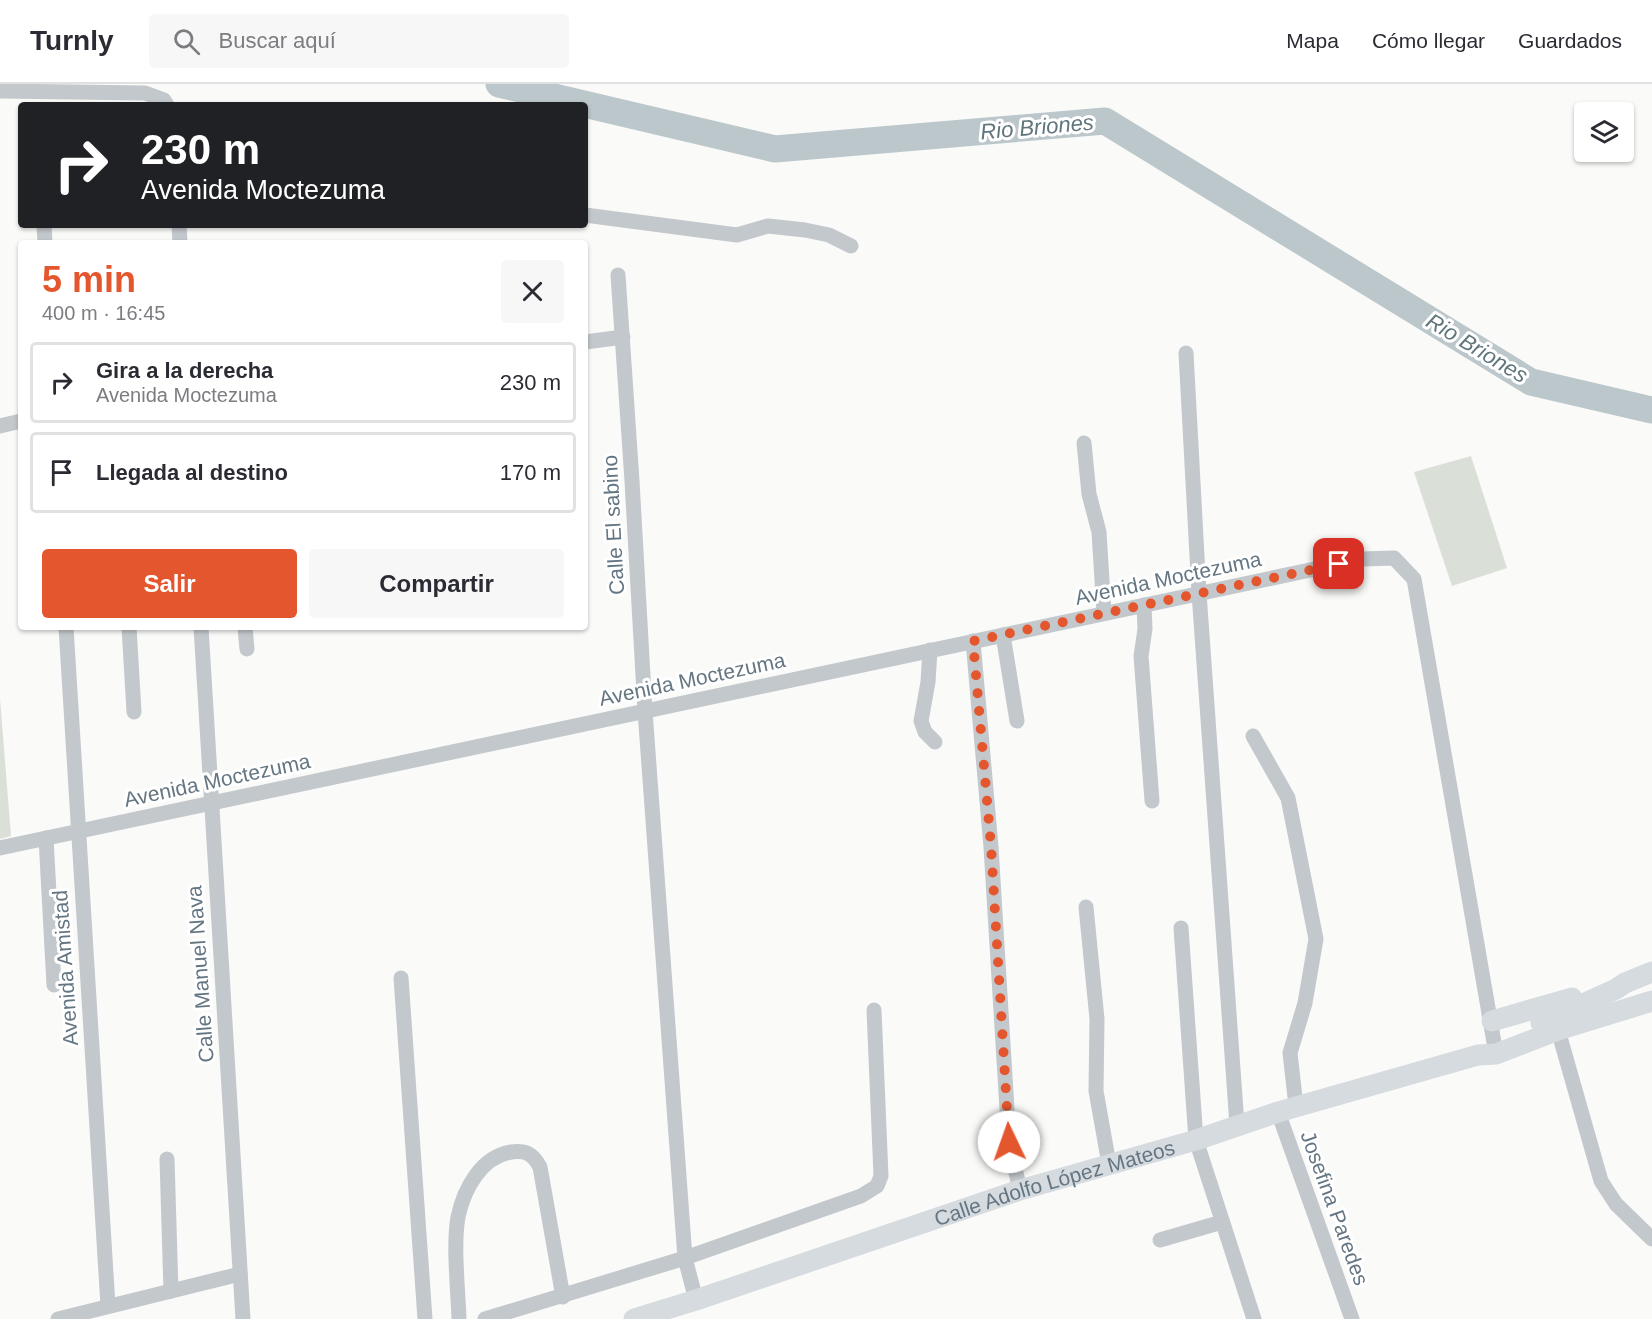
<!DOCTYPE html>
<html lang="es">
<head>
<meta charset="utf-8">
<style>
	:root { --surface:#fff; --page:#f7f7f7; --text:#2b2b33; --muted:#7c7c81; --line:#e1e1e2; --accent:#e4572e }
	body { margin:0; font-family:Helvetica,sans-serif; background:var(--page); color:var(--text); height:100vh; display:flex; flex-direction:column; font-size:22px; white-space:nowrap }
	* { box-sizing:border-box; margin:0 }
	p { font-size:20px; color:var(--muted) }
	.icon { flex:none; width:33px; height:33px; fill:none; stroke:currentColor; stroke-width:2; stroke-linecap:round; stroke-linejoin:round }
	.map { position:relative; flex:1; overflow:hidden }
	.panel { position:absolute; left:18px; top:156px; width:570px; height:390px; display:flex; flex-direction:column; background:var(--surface); border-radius:6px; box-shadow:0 2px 4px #0004 }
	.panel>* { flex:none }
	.banner { position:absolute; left:18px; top:18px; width:570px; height:126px; border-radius:6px; box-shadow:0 2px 4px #0004; background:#202124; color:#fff; overflow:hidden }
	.fabs { position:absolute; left:1574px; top:18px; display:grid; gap:12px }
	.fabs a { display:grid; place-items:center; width:60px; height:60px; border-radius:6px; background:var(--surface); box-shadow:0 2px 4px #0004; font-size:30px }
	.pin { position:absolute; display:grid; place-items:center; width:51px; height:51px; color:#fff; margin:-26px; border-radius:12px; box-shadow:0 3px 9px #0006 }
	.me { position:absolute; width:66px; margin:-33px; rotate:357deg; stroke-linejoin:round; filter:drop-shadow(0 0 4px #0008) }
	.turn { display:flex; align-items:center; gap:21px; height:126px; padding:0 24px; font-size:27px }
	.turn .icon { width:78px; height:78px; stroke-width:2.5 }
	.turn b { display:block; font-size:42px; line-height:51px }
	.round { display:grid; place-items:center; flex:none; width:63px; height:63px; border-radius:6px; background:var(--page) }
	.summary { display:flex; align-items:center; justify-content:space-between; height:102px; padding:0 24px }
	h1 { font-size:36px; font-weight:800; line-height:45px; color:var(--accent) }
	.button { display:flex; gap:12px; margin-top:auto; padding:12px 24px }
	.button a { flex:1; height:69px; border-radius:6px; background:var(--accent); color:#fff; font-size:24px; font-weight:800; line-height:69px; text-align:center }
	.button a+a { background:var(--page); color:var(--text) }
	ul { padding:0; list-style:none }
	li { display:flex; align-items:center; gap:18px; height:81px; margin:0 12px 9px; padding:0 12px; border:3px solid var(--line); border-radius:6px }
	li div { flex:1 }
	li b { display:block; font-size:22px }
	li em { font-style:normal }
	header { display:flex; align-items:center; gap:36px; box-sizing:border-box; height:84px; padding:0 30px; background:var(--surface); border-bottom:2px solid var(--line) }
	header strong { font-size:28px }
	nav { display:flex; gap:33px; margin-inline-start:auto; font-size:21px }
	.search { width:420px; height:54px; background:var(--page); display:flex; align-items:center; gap:15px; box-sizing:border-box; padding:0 21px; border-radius:6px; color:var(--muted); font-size:22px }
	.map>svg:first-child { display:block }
	.pitch { fill:#dadfd7 }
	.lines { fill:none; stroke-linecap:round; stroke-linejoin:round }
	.river { stroke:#bbc7cb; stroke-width:27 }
	.street { stroke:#c3c8cc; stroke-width:15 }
	.secondary { stroke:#d6dbdf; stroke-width:21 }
	.route { stroke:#e4572e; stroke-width:10; stroke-dasharray:0 18 }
	.labels { text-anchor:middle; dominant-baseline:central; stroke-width:6; stroke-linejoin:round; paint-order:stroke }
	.street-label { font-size:21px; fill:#657683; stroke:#fff }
	.water-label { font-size:22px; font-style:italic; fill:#60757c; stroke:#fff }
</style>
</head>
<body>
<header>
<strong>Turnly</strong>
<div class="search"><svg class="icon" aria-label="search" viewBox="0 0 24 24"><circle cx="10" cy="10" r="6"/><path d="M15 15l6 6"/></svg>Buscar aquí</div>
<nav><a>Mapa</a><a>Cómo llegar</a><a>Guardados</a></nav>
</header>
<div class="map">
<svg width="1652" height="1235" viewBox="0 0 1652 1235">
	<rect width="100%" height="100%" fill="#fafaf8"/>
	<g class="pitch">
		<path d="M1471,372L1507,484L1452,502L1414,388Z"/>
		<path d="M0,615L11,752L0,755Z"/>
	</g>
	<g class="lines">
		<path class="river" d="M499,0L775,65L1105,37L1531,298L1652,326"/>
		<g class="street">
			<path d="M0,7L145,9L164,16L167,21"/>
			<path d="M585,131L737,151L768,142L805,146L829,151L851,162"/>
			<path d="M44,141L45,159"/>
			<path d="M179,141L180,159"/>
			<path d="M618,191L632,397L645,627L685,1174L696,1216"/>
			<path d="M585,258L623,253"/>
			<path d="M1186,269L1199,509L1237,1041"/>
			<path d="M0,342L21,337"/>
			<path d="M1084,359L1089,410L1099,448L1104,529"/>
			<path d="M1144,521L1145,545L1141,572L1152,717"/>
			<path d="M66,543L108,1222"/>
			<path d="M129,543L134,628"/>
			<path d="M201,543L243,1235"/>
			<path d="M245,543L247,565"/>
			<path d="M1003,551L1017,637"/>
			<path d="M973,557L991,763L1009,1058L1020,1106"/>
			<path d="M930,566L928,598L921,637L925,648L935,658"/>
			<path d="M1253,652L1288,714L1316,855L1305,919L1290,969L1296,1022"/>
			<path d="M46,754L54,901"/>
			<path d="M0,764L1362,475L1394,474L1414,495L1496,970"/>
			<path d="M1086,823L1097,935L1096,1007L1109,1080"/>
			<path d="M1181,844L1196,1056L1254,1235"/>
			<path d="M401,894L425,1235"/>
			<path d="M1558,946L1601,1097L1616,1120L1652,1155"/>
			<path d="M1278,1028L1352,1235"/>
			<path d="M167,1075L171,1207"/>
			<path d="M1160,1156L1222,1138"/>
			<path d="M58,1235L240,1190"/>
			<path d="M459,1235C458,1205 453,1161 458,1133C464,1105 481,1073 511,1068C526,1066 533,1070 540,1083L563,1213"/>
			<path d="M485,1235L685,1174L861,1112L877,1102L881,1092L874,926"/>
		</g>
		<g class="secondary">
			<path d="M1492,937L1572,914"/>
			<path d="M1541,939L1616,905L1625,899L1652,888"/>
			<path id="s1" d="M634,1235L696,1216L1020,1106L1196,1056L1278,1028L1478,971L1496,970L1558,946L1652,917"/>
		</g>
	</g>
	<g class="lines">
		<path class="route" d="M1009,1058L991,762L973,557L1339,480"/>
	</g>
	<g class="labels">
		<g class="street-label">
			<text transform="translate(613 441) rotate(-93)">Calle El sabino</text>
			<text transform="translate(1168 494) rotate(-12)">Avenida Moctezuma</text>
			<text transform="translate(692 595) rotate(-12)">Avenida Moctezuma</text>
			<text transform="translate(217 696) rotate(-12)">Avenida Moctezuma</text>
			<text transform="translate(65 884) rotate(-94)">Avenida Amistad</text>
			<text transform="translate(200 890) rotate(-94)">Calle Manuel Nava</text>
			<text stroke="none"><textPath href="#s1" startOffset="442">Calle Adolfo López Mateos</textPath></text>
			<text transform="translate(1335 1124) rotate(70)">Josefina Paredes</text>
		</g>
		<g class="water-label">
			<text transform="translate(1037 43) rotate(-5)">Rio Briones</text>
			<text transform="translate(1477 264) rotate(31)">Rio Briones</text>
		</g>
	</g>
</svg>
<div class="fabs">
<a><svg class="icon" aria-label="layers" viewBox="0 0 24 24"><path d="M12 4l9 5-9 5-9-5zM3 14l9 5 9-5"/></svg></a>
</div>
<div class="pin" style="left:1339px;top:480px;background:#d93025"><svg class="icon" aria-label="arrive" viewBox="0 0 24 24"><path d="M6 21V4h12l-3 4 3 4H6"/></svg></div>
<svg class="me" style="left:1009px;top:1058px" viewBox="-20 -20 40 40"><circle r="19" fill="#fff"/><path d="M0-13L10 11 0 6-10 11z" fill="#e4572e"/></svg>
<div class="banner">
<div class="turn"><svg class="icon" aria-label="right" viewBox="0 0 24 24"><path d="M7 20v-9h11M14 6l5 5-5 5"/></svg><div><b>230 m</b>Avenida Moctezuma</div></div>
</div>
<section class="panel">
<div class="summary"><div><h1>5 min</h1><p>400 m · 16:45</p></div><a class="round"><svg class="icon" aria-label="close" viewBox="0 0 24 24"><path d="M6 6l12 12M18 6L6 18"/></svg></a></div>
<ul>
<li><svg class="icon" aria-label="right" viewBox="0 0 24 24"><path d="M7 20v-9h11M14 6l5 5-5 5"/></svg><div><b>Gira a la derecha</b><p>Avenida Moctezuma</p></div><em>230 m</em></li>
<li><svg class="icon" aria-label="arrive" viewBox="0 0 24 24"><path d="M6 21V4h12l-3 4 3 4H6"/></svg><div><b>Llegada al destino</b></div><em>170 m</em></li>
</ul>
<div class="button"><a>Salir</a><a>Compartir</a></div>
</section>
</div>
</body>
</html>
